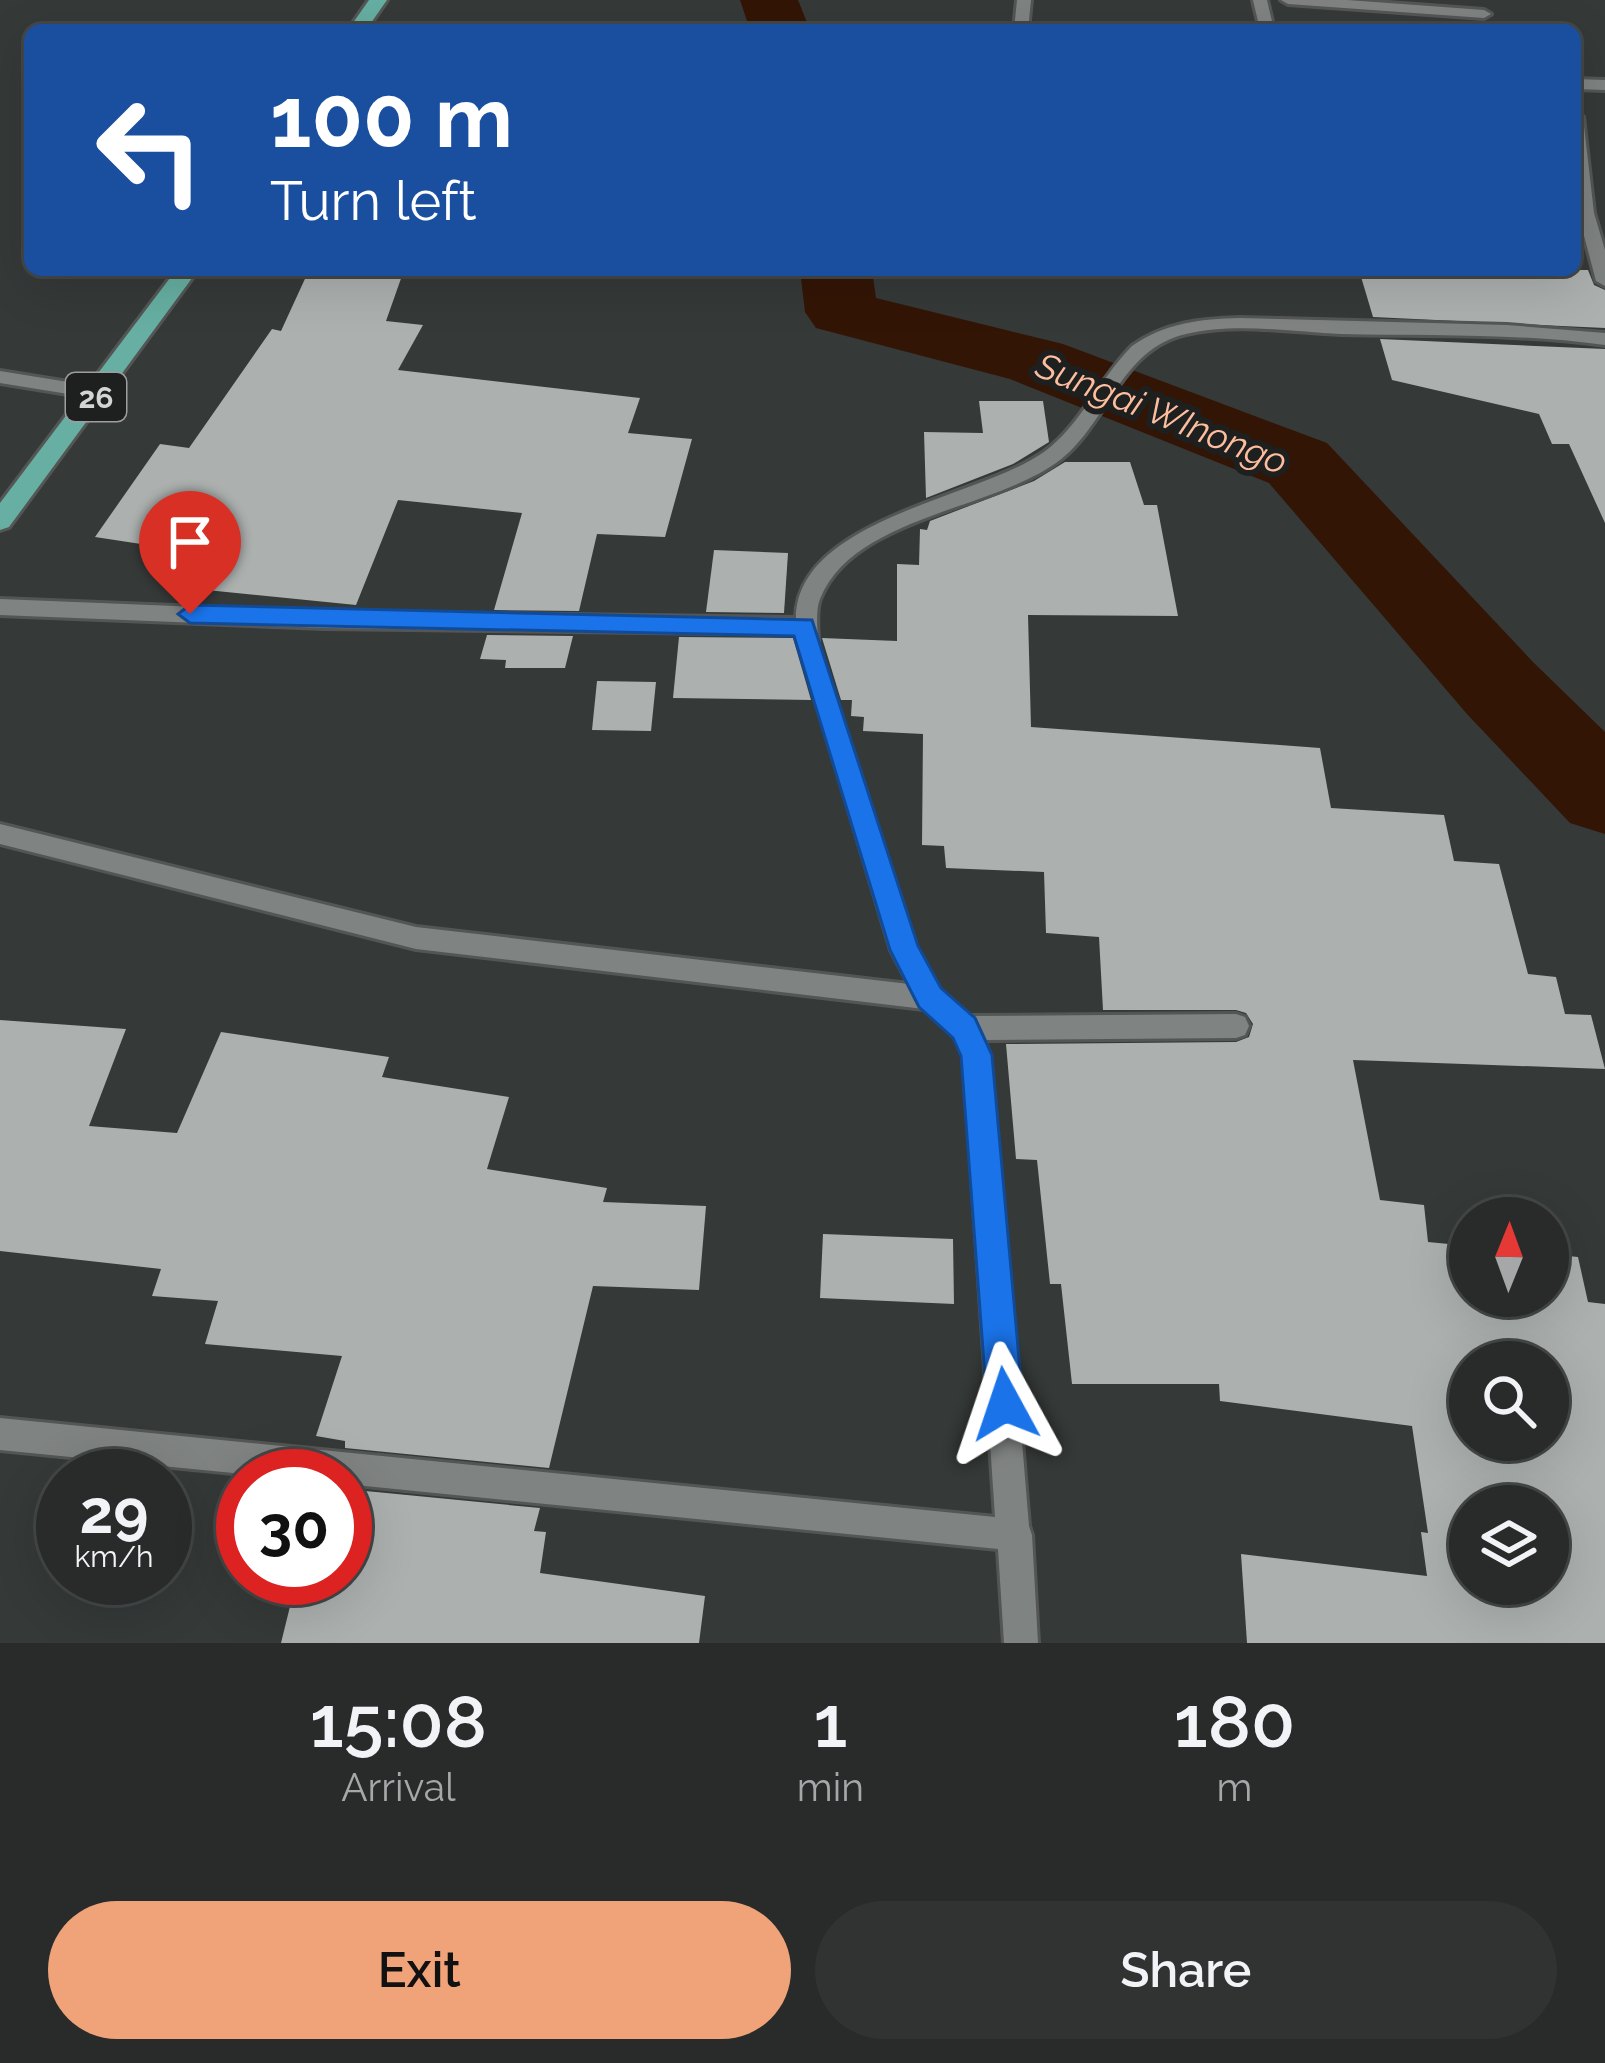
<!DOCTYPE html>
<html lang="en">
<head>
<meta charset="utf-8">
<style>
	:root { --surface:#282b2a; --page:#303332; --text:#f1f3f6; --muted:#a5a7a8; --line:#444747; --accent:#f0a279 }
	body { margin:0; font-family:Raleway,sans-serif; background:var(--page); color:var(--text); height:100vh; display:flex; flex-direction:column; font-size:45px; white-space:nowrap }
	* { box-sizing:border-box; margin:0 }
	p { font-size:39px; color:var(--muted) }
	.icon { flex:none; width:66px; height:66px; fill:none; stroke:currentColor; stroke-width:2; stroke-linecap:round; stroke-linejoin:round }
	.map { position:relative; height:1643px; overflow:hidden }
	.drawer { display:flex; flex-direction:column; background:var(--surface); flex:1 }
	.drawer>* { flex:none }
	.guide { position:absolute; left:24px; top:24px; width:1557px; height:252px; border-radius:18px; box-shadow:0 12px 48px #0002,0 0 0 3px var(--line); background:#1a4fa0; color:#fff; overflow:hidden }
	.needle { width:78px; rotate:1deg }
	.fabs { position:absolute; left:1449px; top:1197px; display:grid; gap:24px }
	.fabs a { display:grid; place-items:center; width:120px; height:120px; border-radius:50%; background:var(--surface); box-shadow:0 12px 48px #0002,0 0 0 3px var(--line); font-size:60px }
	.speed { position:absolute; left:36px; top:1449px; display:flex; gap:24px; font-size:60px; font-weight:700; text-align:center }
	.speed>* { display:grid; place-content:center; width:156px; height:156px; border-radius:50%; background:var(--surface); box-shadow:0 12px 48px #0002,0 0 0 3px var(--line); line-height:1 }
	.speed small { font-size:30px; font-weight:400 }
	.speed .limit { border:18px solid #d22; background:#fff; color:#111 }
	.pin { position:absolute; display:grid; place-items:center; width:102px; height:102px; color:#fff; margin:-123px -51px; border-radius:50% 50% 50% 0; rotate:-45deg; box-shadow:0 0 12px #0007 }
	.pin .icon { rotate:45deg }
	.me { position:absolute; width:132px; margin:-66px; rotate:355deg; stroke-linejoin:round; filter:drop-shadow(0 0 9px #0008) }
	.turn { display:flex; align-items:center; gap:42px; height:252px; padding:0 48px; font-size:54px }
	.turn .icon { width:156px; height:156px; stroke-width:2.5 }
	.turn b { display:block; font-size:84px; line-height:102px }
	.eta { display:flex; justify-content:space-evenly; align-items:center; height:204px; text-align:center }
	.eta b { font-size:72px; font-weight:600; line-height:84px }
	.action { display:flex; gap:24px; margin-top:auto; padding:24px 48px }
	.action a { flex:1; height:138px; border-radius:72px; background:var(--accent); color:#111; font-size:48px; font-weight:600; line-height:138px; text-align:center }
	.action a+a { background:var(--page); color:var(--text) }
	.map>svg:first-child { display:block }
	.lines { fill:none; stroke-linecap:round; stroke-linejoin:round }
	.river { fill:#331505; fill-rule:evenodd }
	.building { fill:#acb0af; fill-rule:evenodd }
	.street-casing { stroke:#545655; stroke-width:6 }
	.primary-casing { stroke:#545655; stroke-width:6 }
	.street { fill:#7f8382; fill-rule:evenodd }
	.primary { fill:#66afa2; fill-rule:evenodd }
	.route { fill:#1a73e8; stroke:#114b97; stroke-width:3 }
	.labels { text-anchor:middle; dominant-baseline:central; stroke-width:12; stroke-linejoin:round; paint-order:stroke }
	.shield { fill:#1e201f; stroke:#9d9f9e; stroke-width:3 }
	.shield-label { font-size:30px; font-weight:bold; fill:#d3d5d4 }
	.water-label { font-size:36px; font-style:italic; fill:#febe9e; stroke:#1e201f }
</style>
</head>
<body>
<div class="map">
<svg width="1605" height="1643" viewBox="0 0 1605 1643">
	<rect width="100%" height="100%" fill="#353938"/>
	<g class="lines">
		<g class="river">
			<path d="M740,0H798L810,30H750Z"/>
			<path d="M800,270H872L876,298L1063,344L1327,443L1533,662L1605,732V834L1570,823L1467,714L1269,483L1010,379L816,328L805,312Z"/>
		</g>
	</g>
	<g class="building">
		<path d="M309,270H404L386,321L423,325L398,370L640,398L628,433L692,439L665,537L597,534L579,611L494,610L522,513L398,500L356,605L167,586L187,551L95,537L160,444L189,448L272,329L281,331Z"/>
		<path d="M1359,270H1588L1594,285L1605,290V328L1373,317Z"/>
		<path d="M1380,339L1605,349V523L1569,444H1552L1539,414L1392,380Z"/>
		<path d="M979,401H1043L1049,442L1013,464L926,498L924,432L983,433Z"/>
		<path d="M1065,462H1130L1144,505H1157L1178,616L1028,615L1031,727L1320,748L1331,808L1444,815L1454,861L1499,864L1528,974L1556,977L1565,1014L1591,1015L1605,1069L1353,1060L1380,1200L1424,1205L1428,1242L1470,1246V1296H1548V1254L1578,1257L1588,1302L1605,1304V1643H1247L1241,1554L1427,1576L1421,1532L1428,1533L1412,1426L1220,1401L1219,1384H1072L1061,1284H1050L1037,1160L1016,1159L1006,1044L1236,1042L1249,1037L1253,1024L1246,1013L1236,1010H1103L1099,937L1046,933L1044,872L946,868L944,846L922,845L923,734L863,731L864,717L851,716L852,700H841L822,638L897,641V564L919,565L920,529L927,530L930,521L1034,481ZM1470,1362H1548V1440H1470ZM1470,1506H1548V1584H1470Z"/>
		<path d="M714,550L788,553L784,613L706,612Z"/>
		<path d="M487,635L573,636L565,668H505L506,660L480,659Z"/>
		<path d="M679,637L793,638L811,700L673,698Z"/>
		<path d="M597,681L656,682L651,731L592,730Z"/>
		<path d="M0,1020L126,1029L89,1126L177,1133L221,1032L389,1057L382,1077L509,1097L487,1169L607,1188L603,1202L706,1206L699,1290L593,1286L549,1468L345,1448V1441L316,1436L342,1356L205,1344L218,1301L152,1296L161,1269L0,1251Z"/>
		<path d="M823,1234L953,1239L954,1304L820,1298Z"/>
		<path d="M345,1489L540,1508L534,1531L546,1532L540,1573L705,1596L699,1643H281L297,1578H345Z"/>
	</g>
	<g class="lines">
		<defs>
			<g id="street">
				<path d="M1017,0H1031L1028,30H1014Z"/>
				<path d="M1253,0H1267L1274,30H1260Z"/>
				<path d="M1281,0H1347L1484,10L1491,14L1484,18L1288,4Z"/>
				<path d="M1575,79L1605,80V90L1575,89Z"/>
				<path d="M1575,112L1583,117L1594,213L1605,250V286L1596,281L1578,213Z"/>
				<path d="M1239,318L1507,325L1605,333V345C1517,333 1429,336 1341,334C1290,332 1236,322 1186,334C1120,349 1108,423 1060,460C995,510 853,516 820,599C815,612 818,630 818,644L916,947L939,990L969,1016L1236,1014L1245,1017L1249,1026L1245,1035L1236,1038L984,1040L990,1055L1029,1526L1032,1535L1038,1643H1004L998,1549L345,1484V1476H263L0,1450V1418L995,1517L964,1056L955,1037L924,1009L416,949L0,844V824L416,927L909,984L891,950L796,634L324,628L0,615V599L324,612L796,618C797,519 979,498 1044,452C1081,425 1100,378 1132,346C1165,323 1200,319 1239,318Z"/>
				<path d="M0,371L99,387L108,393L99,399L0,383Z"/>
			</g>
			<g id="primary">
				<path d="M369,0H387L366,30H348Z"/>
				<path d="M176,270H198L9,527L0,530V503Z"/>
			</g>
		</defs>
		<use href="#street" class="street-casing"/>
		<use href="#primary" class="primary-casing"/>
		<use href="#street" class="street"/>
		<use href="#primary" class="primary"/>
	</g>
	<path class="route" d="M190,605L812,620L918,946L941,988L975,1018L992,1055L1023,1404L1018,1417L1005,1422L992,1417L987,1404L961,1056L953,1038L919,1007L890,950L794,636L190,623L178,614Z"/>
	<g class="labels">
		<rect class="shield" x="66" y="373" width="60" height="48" rx="9"/>
		<g class="shield-label">
			<text x="96" y="397">26</text>
		</g>
		<g class="water-label">
			<text transform="translate(1162 413) rotate(22)">Sungai WInongo</text>
		</g>
	</g>
</svg>
<div class="fabs">
<a><svg class="needle" viewBox="-14 -14 28 28"><path d="M0-13l5 13h-10z" fill="#e53935"/><path d="M0 13l5-13h-10z" fill="#a5a7a8"/></svg></a>
<a><svg class="icon" aria-label="search" viewBox="0 0 24 24"><circle cx="10" cy="10" r="6"/><path d="M15 15l6 6"/></svg></a>
<a><svg class="icon" aria-label="layers" viewBox="0 0 24 24"><path d="M12 4l9 5-9 5-9-5zM3 14l9 5 9-5"/></svg></a>
</div>
<div class="speed"><div>29<small>km/h</small></div><div class="limit">30</div></div>
<div class="pin" style="left:190px;top:614px;background:#d93025"><svg class="icon" aria-label="arrive" viewBox="0 0 24 24"><path d="M6 21V4h12l-3 4 3 4H6"/></svg></div>
<svg class="me" style="left:1005px;top:1404px" viewBox="-20 -20 40 40"><path d="M0-17L14 15 0 8-14 15z" fill="#1a73e8" stroke="#fff" stroke-width="4"/></svg>
<div class="guide">
<div class="turn"><svg class="icon" aria-label="left" viewBox="0 0 24 24"><path d="M17 20v-9H6M10 6l-5 5 5 5"/></svg><div><b>100 m</b>Turn left</div></div>
</div>
</div>
<section class="drawer">
<div class="eta">
<div><b>15:08</b><p>Arrival</p></div>
<div><b>1</b><p>min</p></div>
<div><b>180</b><p>m</p></div>
</div>
<div class="action"><a>Exit</a><a>Share</a></div>
</section>
</body>
</html>
